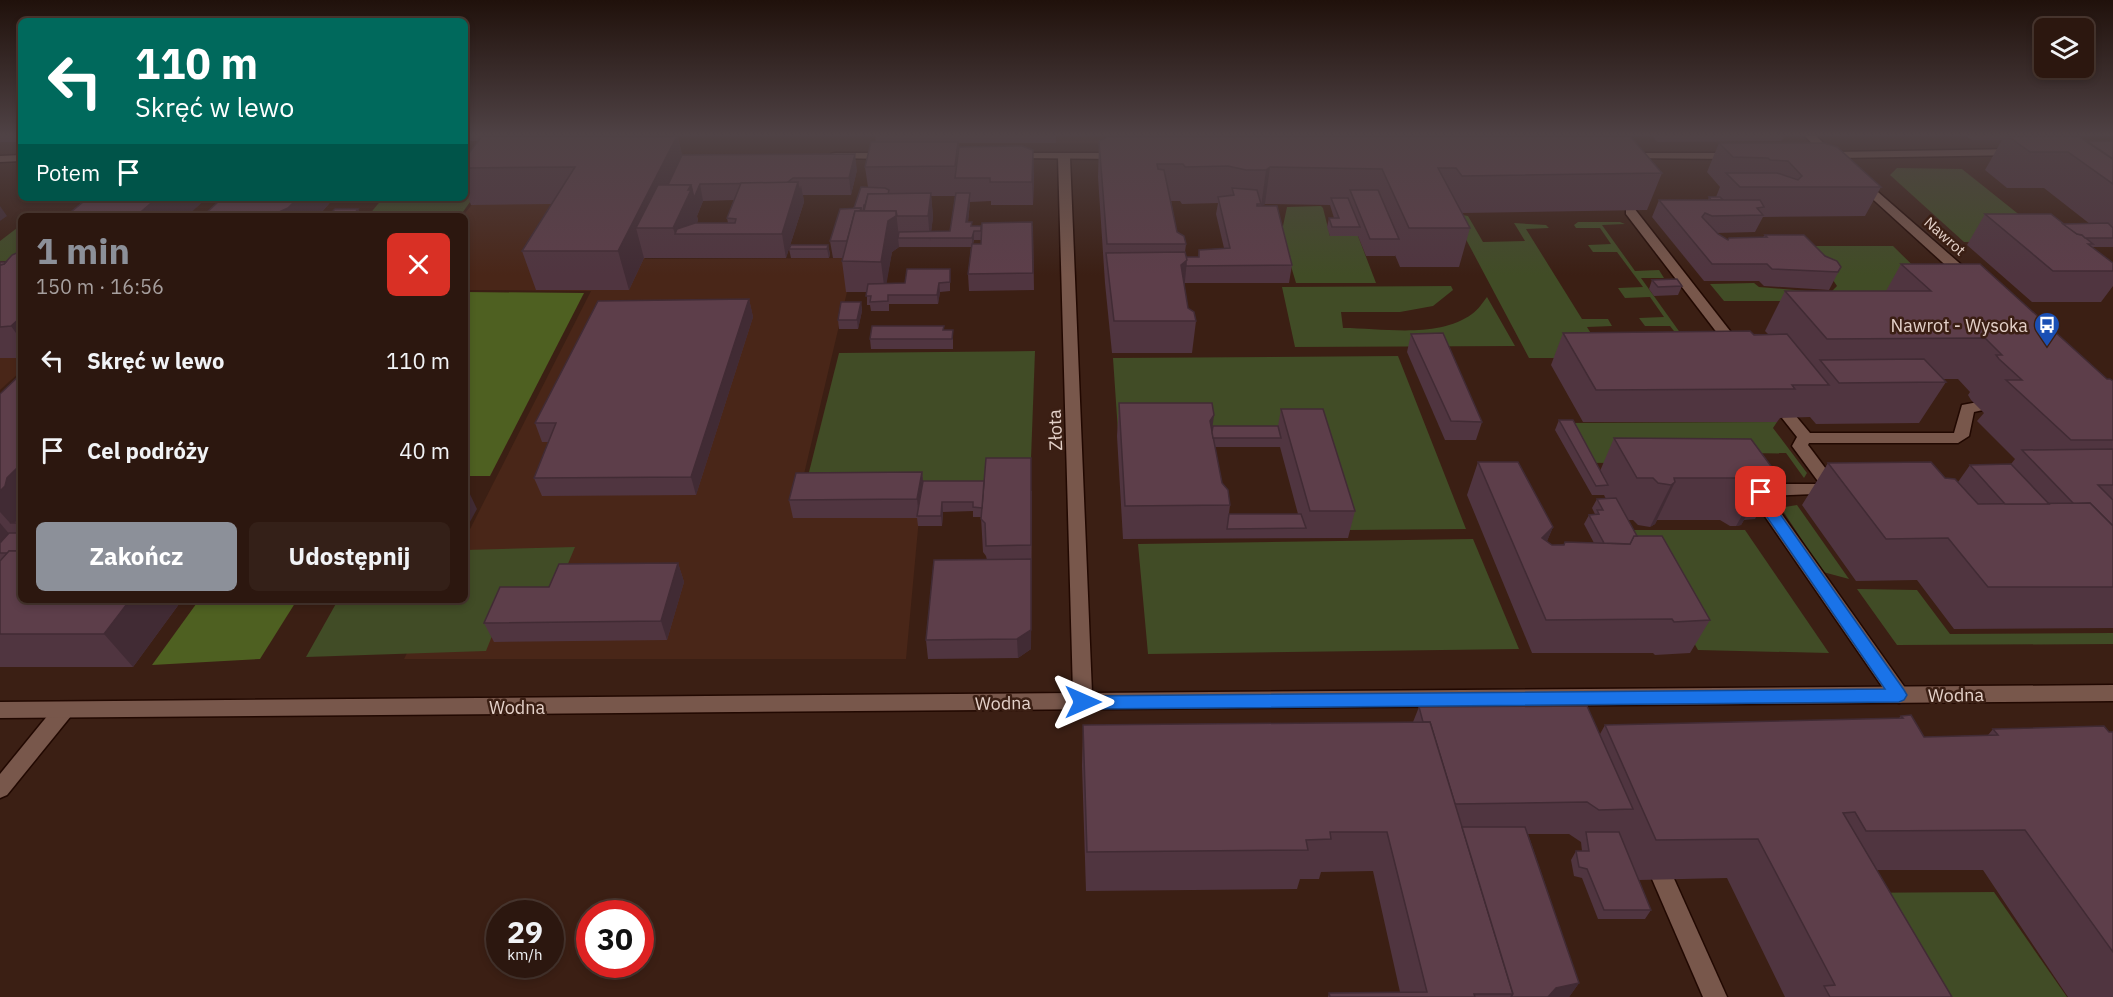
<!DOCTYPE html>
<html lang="pl">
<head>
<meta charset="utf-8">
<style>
	:root { --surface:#2c170f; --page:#342018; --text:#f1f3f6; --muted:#a69f9e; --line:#48362f; --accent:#8c9099 }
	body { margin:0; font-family:"IBM Plex Sans",sans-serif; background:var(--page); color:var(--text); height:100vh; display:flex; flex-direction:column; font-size:22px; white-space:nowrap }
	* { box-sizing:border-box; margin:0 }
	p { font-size:20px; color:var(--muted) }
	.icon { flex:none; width:33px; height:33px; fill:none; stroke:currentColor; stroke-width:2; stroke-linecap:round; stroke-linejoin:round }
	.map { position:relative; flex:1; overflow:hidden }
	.sheet { position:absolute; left:18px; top:213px; width:450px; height:390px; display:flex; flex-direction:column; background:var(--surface); border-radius:9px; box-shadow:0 3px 9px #0003,0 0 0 2px var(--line) }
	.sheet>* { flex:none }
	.hud { position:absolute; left:18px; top:18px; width:450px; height:183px; border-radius:9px; box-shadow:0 3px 9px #0003,0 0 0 2px var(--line); background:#00695c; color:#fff; overflow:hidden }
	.controls { position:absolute; left:2034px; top:18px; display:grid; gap:12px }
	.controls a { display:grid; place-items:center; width:60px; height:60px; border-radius:9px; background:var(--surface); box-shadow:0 3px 9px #0003,0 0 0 2px var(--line); font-size:30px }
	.speed { position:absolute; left:486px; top:900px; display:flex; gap:12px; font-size:30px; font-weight:700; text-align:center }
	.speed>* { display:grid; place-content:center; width:78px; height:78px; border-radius:50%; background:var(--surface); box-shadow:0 3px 9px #0003,0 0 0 2px var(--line); line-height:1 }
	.speed small { font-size:15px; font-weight:400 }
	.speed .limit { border:9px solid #d22; background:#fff; color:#111 }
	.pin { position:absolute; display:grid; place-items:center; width:51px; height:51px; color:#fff; margin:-26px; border-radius:12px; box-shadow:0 3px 9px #0006 }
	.me { position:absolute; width:66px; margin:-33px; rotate:90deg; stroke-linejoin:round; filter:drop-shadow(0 0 4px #0008) }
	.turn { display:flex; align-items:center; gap:21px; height:126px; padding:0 18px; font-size:27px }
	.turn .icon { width:78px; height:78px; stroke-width:2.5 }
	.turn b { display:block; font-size:42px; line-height:51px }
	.then { display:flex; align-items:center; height:57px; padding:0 18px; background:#0003; gap:12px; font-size:22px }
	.round { display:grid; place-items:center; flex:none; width:63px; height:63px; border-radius:9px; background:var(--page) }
	.headline { display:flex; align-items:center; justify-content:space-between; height:102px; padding:0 18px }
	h1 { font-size:36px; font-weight:700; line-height:45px; color:var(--accent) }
	.action { display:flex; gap:12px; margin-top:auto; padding:12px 18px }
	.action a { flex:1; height:69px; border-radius:9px; background:var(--accent); color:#fff; font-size:24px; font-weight:700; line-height:69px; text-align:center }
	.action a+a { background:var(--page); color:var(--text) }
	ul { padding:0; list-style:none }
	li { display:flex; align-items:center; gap:18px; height:90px; padding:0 18px }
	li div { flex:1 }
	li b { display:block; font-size:22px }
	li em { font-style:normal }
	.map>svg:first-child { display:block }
	.built { fill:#492618 }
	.green { fill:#414c26 }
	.forest { fill:#4e6021 }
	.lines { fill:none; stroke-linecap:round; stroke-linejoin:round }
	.service-casing { stroke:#210801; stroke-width:3 }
	.minor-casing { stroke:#210801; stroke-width:3 }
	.tertiary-casing { stroke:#210801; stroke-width:3 }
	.service { fill:#78574b; fill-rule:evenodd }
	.minor { fill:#78574b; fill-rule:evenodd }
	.tertiary { fill:#78574b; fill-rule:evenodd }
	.wall { fill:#503540; fill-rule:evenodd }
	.shaded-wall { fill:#412b34 }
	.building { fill:#5d3e4a; stroke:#412b34; stroke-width:1.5 }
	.route { fill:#1a73e8; stroke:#114b97; stroke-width:1.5 }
	.labels { text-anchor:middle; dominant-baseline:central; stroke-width:5; stroke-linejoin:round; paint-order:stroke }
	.far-street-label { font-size:15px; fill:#e4d1c9; stroke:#3b1f14 }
	.poi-label { font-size:18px; fill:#e4d1c9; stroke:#3b1f14; text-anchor:end }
	.street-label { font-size:18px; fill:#e4d1c9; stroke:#3b1f14 }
</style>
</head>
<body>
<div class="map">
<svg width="2113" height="997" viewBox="0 0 2113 997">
	<rect width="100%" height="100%" fill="#3b1f14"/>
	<g class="built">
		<path d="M1056,136H1144L1145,143H1056Z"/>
		<path d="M686,171L645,259L855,258L800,491L919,518L906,659H404L434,600H465V539L591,291L465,290L463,216L496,172Z"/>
		<path d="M0,358H21V371L0,390Z"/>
	</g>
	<g class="green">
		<path d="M1897,168L1962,169L2052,241L1964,242L1890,175Z"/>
		<path d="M465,174H490L460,216H368L383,198H465Z"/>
		<path d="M1321,206L1323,208L1330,236H1358L1376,283H1296L1280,229L1283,226L1287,207Z"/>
		<path d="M1452,213L1468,216L1483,242L1525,241L1514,223L1546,225L1549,228L1526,229L1582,319H1608L1612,326L1587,327L1597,343L1632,358H1529Z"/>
		<path d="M1578,222H1620L1625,224L1602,225L1635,271L1659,270L1664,278H1641L1686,341L1681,340L1670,326H1645L1639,318L1664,317L1650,297L1625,298L1618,288L1643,287L1617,252H1593L1588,245L1611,244L1600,228H1576L1574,225Z"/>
		<path d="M21,225V261H0V241Z"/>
		<path d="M1794,246H1893L1949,301H1724L1710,284L1754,283L1759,287L1830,293L1837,286L1831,277Z"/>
		<path d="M1451,286L1453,290L1433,306L1400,312H1341L1343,328C1383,328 1437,339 1472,314C1478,310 1483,302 1487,297L1515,346L1295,347L1282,287Z"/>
		<path d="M1035,351L1030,486L806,484L839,353Z"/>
		<path d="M1398,356L1466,529L1350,530L1320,429L1118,432L1113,358Z"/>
		<path d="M1777,422L1773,428L1807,473L1804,478L1786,453L1720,454L1725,462L1587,463L1565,423Z"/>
		<path d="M1797,505L1849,579L1823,572L1783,511L1785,507Z"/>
		<path d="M1630,530H1745L1829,653L1698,650Z"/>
		<path d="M1473,539L1519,649L1148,654L1138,544Z"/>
		<path d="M575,547L552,602L506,601L486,651L306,657L338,600H465V550Z"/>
		<path d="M1857,589L1917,590L1950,634L2113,633V644L1897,645Z"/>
		<path d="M1994,892L2067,997H1903L1830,893Z"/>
	</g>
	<g class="forest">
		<path d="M465,292L584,293L490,476H465Z"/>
		<path d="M199,600H297L260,659L152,665Z"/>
	</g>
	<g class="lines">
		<defs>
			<g id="service">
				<path d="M1630,207L1634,208L1741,345L1743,348L1741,351H1731L1626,214V208Z"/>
				<path d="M1978,402L1986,407L1983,410L1974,412L1969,436L1958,443H1809L1808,445L1841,489L1839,493L1769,496L1906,689L1909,695L1906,701L1899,703L1892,701L1755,502L1753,492L1755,488L1767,484H1820L1792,446L1797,437L1782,418L1785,415H1795L1810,433H1954L1962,405Z"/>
				<path d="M64,702L71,704L74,710L71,716L7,795L0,798V774L57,704Z"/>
				<path d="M1663,869L1671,872L1727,997H1703L1652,879L1655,872Z"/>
			</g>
			<path id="minor" d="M1064,154L1070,157L1092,693L2113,685V701L0,718V702L1073,693L1058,157Z"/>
			<g id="tertiary">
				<path d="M1805,136H1816L1833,152L2018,149L2024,152L2018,155L1839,158L1833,161L1821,157V153Z"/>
				<path d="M835,153H890L896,156L890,159L831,158V154Z"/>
				<path d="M1012,153H1121L1127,156L1121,159L1008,158V154Z"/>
				<path d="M1627,153H1736L1742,156L1736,159L1623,158V154Z"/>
				<path d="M21,155V161L0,162V156Z"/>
				<path d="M1859,178L1863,179L1973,275L1975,278L1973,281H1963L1855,183V179Z"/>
			</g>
		</defs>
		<use href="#service" class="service-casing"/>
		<use href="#minor" class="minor-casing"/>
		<use href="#tertiary" class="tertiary-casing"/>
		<use href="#service" class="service"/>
		<use href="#minor" class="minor"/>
		<use href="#tertiary" class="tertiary"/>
	</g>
	<g class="wall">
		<rect x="0" y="136" width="21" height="6"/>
		<path d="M465,136H612H611L666,137L678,136L682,155L857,170L851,195H803L804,202L786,258H644L629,290H536L522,251L552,204L471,205L465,188V158L478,141H465ZM734,200L727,218L728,223H697L698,220L697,216L703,201Z"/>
		<path d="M875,136H1056V143H958L959,147L1034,173L1033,205H991V201L970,202L968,222L972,226H1033L1034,290L969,291L968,274L971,247H899L892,252L886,283H905L950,269V291L940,292L938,304H889V311H871L870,305H867V292H846L842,261L843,258H833L830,241L868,187L865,167L876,142ZM931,196H955L950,231L931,232L933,217ZM974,240H981V244H973Z"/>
		<path d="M1116,136H1222V137H1254L1253,136H1589L1662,173L1647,210L1462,213L1470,228L1459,267H1400L1395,255V256H1366L1358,236H1330L1327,227L1329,218H1334L1330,205L1265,204L1262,206L1292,265L1289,283H1184L1188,308L1196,321L1192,353H1112L1105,283L1098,177L1099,141L1116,137ZM1171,201H1180L1182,204L1218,203L1216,214L1224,248L1199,250L1198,257H1186L1185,252L1186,244L1177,232Z"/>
		<path d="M1652,136H1785L1781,141L1657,142Z"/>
		<path d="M1966,136H2078L2087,141H2113V247H2092L2113,263V286L2101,302H2032L1967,245L1985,214L2063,224H2090L2044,188H2007L1985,170L2002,140H1972Z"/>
		<path d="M1719,143L1881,187L1865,216L1763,217L1755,232L1716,233L1728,240L1763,237L1765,235L1825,256L1841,267L1829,290L1764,286L1759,281H1704L1652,217L1659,200H1708L1709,197H1716L1720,187L1707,172Z"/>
		<path d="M216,198H334L320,214H330L358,209L361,216H203L218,202Z"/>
		<path d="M828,245L830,254L829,258H791L789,249Z"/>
		<path d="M21,251V358H0V262H6Z"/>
		<path d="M1901,264L2113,440V628L1954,629L1917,580L1856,581L1802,505L1828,463L1945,478L1958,482L1970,465L2011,464L2015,459L1977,421L1984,413L1971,400L1968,395L1970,392L1958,379H1943L1946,382L1919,423L1816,424L1810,417L1780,418L1777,422H1583L1551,365L1563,333L1768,334L1765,331L1785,291H1886Z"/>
		<path d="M1652,280L1682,286L1678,295L1654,296L1649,289Z"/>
		<path d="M749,299L753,317L696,495L542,496L534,478L549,442H542L535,423Z"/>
		<path d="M861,302L862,311L858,329H839L838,320Z"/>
		<path d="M944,330L953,339V349H871L870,339Z"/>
		<path d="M1411,334L1482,422L1476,440H1445L1407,352Z"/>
		<path d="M21,374V600H182L133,667H0V394Z"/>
		<path d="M1119,403L1213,426H1278L1281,409L1355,511L1348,538L1123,539L1117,436ZM1215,447H1280L1298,514H1229L1230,505L1222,483Z"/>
		<path d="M1559,420L1600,471L1614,438L1779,477L1755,519L1744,520L1741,525L1736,526H1730L1720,520H1657L1655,524L1650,527L1638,525L1633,520H1628L1637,536L1710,620L1690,653L1655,655L1653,653H1532L1467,495L1478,462L1553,527L1547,541L1552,545L1594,543L1584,524L1589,515L1595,514L1592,508L1597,499H1606L1604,495H1592L1555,430Z"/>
		<path d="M922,472L923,481L1032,491L1031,649L1018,658L928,659L926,640L987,560L986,556L983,552L981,517H973V511L943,512L942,526H918L917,518H793L789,500Z"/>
		<path d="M678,563L684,582L667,640L494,642L484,623L549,587Z"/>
		<path d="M1419,707L1600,734L1605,725L1899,718L1901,716L1924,737L1988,735L1993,729L2113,732V997H2068L1983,870H1877L1952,997H1785L1727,878L1639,880L1651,910L1645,919H1598L1582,878L1574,876L1571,860L1576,851H1582L1581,842L1569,834H1528L1579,983L1569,997H1328L1329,993L1400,992L1373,871L1321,872L1319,879H1300L1297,889L1086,891L1082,766L1083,725L1413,722Z"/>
	</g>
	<g class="shaded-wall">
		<path d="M677,136L686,171L636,228L644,258L629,290L618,251Z"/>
		<path d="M1033,150L1034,173L1033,205L1032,182Z"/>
		<path d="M855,154L857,170L851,195L849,178Z"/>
		<path d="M1270,167L1265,204L1261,207L1266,170Z"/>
		<path d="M798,182L800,189L801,185L804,202L786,258L782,234Z"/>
		<path d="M700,184L703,201L697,216L698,220L692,234H675L673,228L691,185Z"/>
		<path d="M931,193L933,217L930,241L928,216Z"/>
		<path d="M970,193V202L967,231L966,222Z"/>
		<path d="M157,198H207L187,216H136Z"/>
		<path d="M292,198H334L318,216H274L294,202Z"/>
		<path d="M0,206L7,216L0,221Z"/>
		<path d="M358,209L361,216H352Z"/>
		<path d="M896,211L899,238H898L899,247L892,252L885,293L881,262L888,221Z"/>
		<path d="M974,231V240L972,247V238Z"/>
		<path d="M828,245L830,254L829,258L827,249Z"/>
		<path d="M1187,260L1184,291L1181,265Z"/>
		<path d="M939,283L940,292L938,304L937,295Z"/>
		<path d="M749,299L753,317L696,495L691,477Z"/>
		<path d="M861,302L862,311L858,329L857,320Z"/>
		<path d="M21,317V340L11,326Z"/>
		<path d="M1214,415L1210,447V421Z"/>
		<path d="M1031,458V649L1018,658L1017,639L1031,630Z"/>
		<path d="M21,464V523H10L0,512V491L7,478Z"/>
		<path d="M922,472L924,490L919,518L917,499Z"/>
		<path d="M1675,482L1655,524L1650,527L1671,485Z"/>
		<path d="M1765,483L1741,525L1736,526L1760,484Z"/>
		<path d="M468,490L477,509L465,531V495Z"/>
		<path d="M942,502L943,512L942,526L941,516Z"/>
		<path d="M0,523L17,543L0,553Z"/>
		<path d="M1553,527L1539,560L1542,538Z"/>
		<path d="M678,563L684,582L667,640L661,621Z"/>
		<path d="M130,600H182L133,667L104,634Z"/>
		<path d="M1579,983L1569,997H1548L1556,988Z"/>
	</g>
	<g class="building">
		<path d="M482,136L666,137L677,136L618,251H522L575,167L465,168V158Z"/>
		<path d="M1630,136L1662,173L1462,176L1456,168H1438L1470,228H1409L1382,169L1270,167L1266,170H1246L1228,166L1185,167L1183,164H1157L1158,169L1164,170L1177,232L1184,236L1186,244H1107L1099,141L1107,137Z"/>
		<path d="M2008,136H2078L2113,159V184L2068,152H2030Z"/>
		<path d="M2087,141H2113V159Z"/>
		<path d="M871,142H958L955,166L865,167Z"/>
		<path d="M1719,143H1824L1837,147L1881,187H1740L1726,173H1777L1798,180L1802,176L1788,161L1770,160L1768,158L1733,157Z"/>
		<path d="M1022,146L1033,150L1032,182H990V178H955L959,147Z"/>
		<path d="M855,154L849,178H793L788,182L791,183L700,184L694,198L691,185H668L682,155Z"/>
		<path d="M798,182L782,234H675L677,229L695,223H735L736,219L727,218L741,183Z"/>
		<path d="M658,185H691L688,190H691L673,228H636Z"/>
		<path d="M861,187L885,188L889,190L888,194H868L865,205H864L863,211H861V208H854Z"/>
		<path d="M1232,188L1257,190L1261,204H1257V206H1277L1292,265L1186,266V257H1199V250L1230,248L1218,197L1234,195Z"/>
		<path d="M1350,190H1378L1399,239H1370Z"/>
		<path d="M931,193L928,216H897L896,211H857H864L868,194Z"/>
		<path d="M956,193H970L966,222H972L971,226H981V231H974L972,238H898L899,232L950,231Z"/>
		<path d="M1709,197H1720L1723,200H1711Z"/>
		<path d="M88,198H157L136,216H66Z"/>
		<path d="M1331,198H1348L1360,227H1332L1329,218H1339Z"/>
		<path d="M1659,200H1760L1764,207L1757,208L1763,215L1712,216L1705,213L1702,217L1718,234L1728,240L1729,238L1767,237L1765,235H1804L1825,256L1837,261L1841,267L1838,272L1772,269L1767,264H1712Z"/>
		<path d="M218,202H294L288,208L277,213L274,216H203Z"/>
		<path d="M861,208L860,211H855L847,241H830L840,209Z"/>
		<path d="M335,209H358L352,216H312L313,214H330Z"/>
		<path d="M855,211H896V216L888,221L881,262L842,261Z"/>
		<path d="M1985,214H2051L2077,234L2082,235L2093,244H2088L2113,263V271H2053Z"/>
		<path d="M1032,222L1033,273L968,274L972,244H981L982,223Z"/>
		<path d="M2108,223L2113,228V238H2085L2082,235L2077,234L2063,224Z"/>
		<path d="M791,245H828L827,249H789Z"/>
		<path d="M21,251V317L11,326L0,327V265L4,264L12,255Z"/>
		<path d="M1185,252L1187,260L1181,265L1188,308L1194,312L1196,321H1114L1106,253Z"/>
		<path d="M0,262H6L4,264L0,265Z"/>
		<path d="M1901,264H1980L2107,379H2110L2113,381V440H2071L2006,380H2022L1999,359L1996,355H2002L1985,338L1827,339L1785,291H1931Z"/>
		<path d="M907,269H950V282L939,283L937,295H888V301L870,302L871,296H866L868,284L905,283Z"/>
		<path d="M1677,279L1682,286L1658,287L1652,280Z"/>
		<path d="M749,299L691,477L534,478L556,423H535L598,301Z"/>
		<path d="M841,302H861L857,320H838Z"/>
		<path d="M872,326H944L943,330H953L952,339H870Z"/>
		<path d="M1750,331L1754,335L1787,334L1829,385H1792L1795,389L1596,390L1563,333Z"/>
		<path d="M1443,333L1482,422L1451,421L1411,334Z"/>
		<path d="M1924,359L1946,382L1839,383L1820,360Z"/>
		<path d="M21,374V464L7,478L5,486L0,491V394Z"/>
		<path d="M1119,403H1212L1214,415L1210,421L1222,483L1228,490L1230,505L1125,506Z"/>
		<path d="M1281,409H1323L1355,511H1310Z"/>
		<path d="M1559,420H1573L1608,485L1596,486Z"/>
		<path d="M1213,426H1278L1281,438H1213L1212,432Z"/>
		<path d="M1614,438L1751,439L1779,477L1766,478L1765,483L1760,484H1754L1743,478H1674L1675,482L1671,485L1658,483L1653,478H1637Z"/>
		<path d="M2113,449V485H2098L2113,500V526L2090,503L2074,504L2022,450Z"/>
		<path d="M986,458H1031V545L986,546L985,523L981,519Z"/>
		<path d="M1478,462H1518L1553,527L1542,538L1552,545H1564L1565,542L1630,544L1634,536H1662L1710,620L1674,622L1672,619L1546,620Z"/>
		<path d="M1931,462L1945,478L1955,479L1978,504L2090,503L2113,526V587H1988L1948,538L1886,539L1828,463Z"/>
		<path d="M2011,464L2049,504H2005L1970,465Z"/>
		<path d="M922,472L917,499L789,500L796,473Z"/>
		<path d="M923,481H984L982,508L973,507V502H942L941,516H917Z"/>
		<path d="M1616,498L1637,536H1634L1630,544L1604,543L1589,515L1599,514L1597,510H1603L1597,499Z"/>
		<path d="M1229,514H1301L1306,528L1227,529Z"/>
		<path d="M21,519V523H10Z"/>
		<path d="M9,533H21V551H9L8,553H0V543Z"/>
		<path d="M9,551H21V561L19,562L21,566V600H130L104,634H0V561Z"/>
		<path d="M1031,559V630L1017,639L926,640L934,560Z"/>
		<path d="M678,563L661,621L484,623L500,587H549L559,564Z"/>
		<path d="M1587,706L1633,809L1599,810L1587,802L1455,804L1430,722H1423L1419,707Z"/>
		<path d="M1911,715L1924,737L1998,735L1993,729L2104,726L2109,732H2113V952L2025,830L1866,831L1855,812L1843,813L1952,997H1830L1824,986L1835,985L1758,839L1656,840L1605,725L1903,718L1901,716Z"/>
		<path d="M1430,722L1513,994H1474L1475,997H1330L1329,993L1427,992L1387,832H1330L1331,839L1306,840L1308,850L1087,852L1083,725Z"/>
		<path d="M1462,827H1525L1579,983L1556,988L1548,997H1511L1513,994Z"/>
		<path d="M1586,832H1619L1651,910H1604L1587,869L1579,867L1576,851H1589Z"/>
	</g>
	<linearGradient id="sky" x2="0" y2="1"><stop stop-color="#20110b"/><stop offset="0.49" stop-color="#4f4245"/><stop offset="1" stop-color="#4f4245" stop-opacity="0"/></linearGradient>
	<rect width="2113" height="275" fill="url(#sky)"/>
	<path class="route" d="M1761,488L1766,489L1768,497L1904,690L1907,695L1904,700L1899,702L1083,709L1078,707L1075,702L1078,698L1083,696L1885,689L1756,501L1755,492Z"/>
	<defs>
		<symbol id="bus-pin" viewBox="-11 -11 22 30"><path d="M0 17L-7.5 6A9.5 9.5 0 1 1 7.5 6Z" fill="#1a4fb4" stroke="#3b1f14"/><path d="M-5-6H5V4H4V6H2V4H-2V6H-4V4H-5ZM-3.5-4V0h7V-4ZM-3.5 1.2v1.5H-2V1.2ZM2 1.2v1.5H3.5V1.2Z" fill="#fff"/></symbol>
	</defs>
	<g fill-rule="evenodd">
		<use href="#bus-pin" x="2032" y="310" width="30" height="40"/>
	</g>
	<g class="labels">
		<g class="far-street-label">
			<text transform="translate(1945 236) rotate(42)">Nawrot</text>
		</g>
		<g class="poi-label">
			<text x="2028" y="325">Nawrot - Wysoka</text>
		</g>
		<g class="street-label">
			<text transform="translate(1055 430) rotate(-92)">Złota</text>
			<text transform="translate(1956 695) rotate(-1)">Wodna</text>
			<text transform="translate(1003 703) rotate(-1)">Wodna</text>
			<text x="517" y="707">Wodna</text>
		</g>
	</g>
</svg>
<div class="controls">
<a><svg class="icon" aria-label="layers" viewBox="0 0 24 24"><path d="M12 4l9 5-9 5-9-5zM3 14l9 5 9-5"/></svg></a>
</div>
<div class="speed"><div>29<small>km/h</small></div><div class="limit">30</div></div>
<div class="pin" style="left:1761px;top:492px;background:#d93025"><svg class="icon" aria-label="arrive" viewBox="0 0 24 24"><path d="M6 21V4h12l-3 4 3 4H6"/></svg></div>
<svg class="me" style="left:1083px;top:702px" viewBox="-20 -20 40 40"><path d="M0-17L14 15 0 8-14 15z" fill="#1a73e8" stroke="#fff" stroke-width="4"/></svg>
<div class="hud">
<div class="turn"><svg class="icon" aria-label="left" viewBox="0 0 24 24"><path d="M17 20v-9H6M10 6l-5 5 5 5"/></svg><div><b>110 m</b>Skręć w lewo</div></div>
<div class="then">Potem<svg class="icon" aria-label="arrive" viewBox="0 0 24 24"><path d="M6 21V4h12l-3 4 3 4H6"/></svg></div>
</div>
<section class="sheet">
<div class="headline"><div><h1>1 min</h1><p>150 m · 16:56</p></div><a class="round" style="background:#d93025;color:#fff"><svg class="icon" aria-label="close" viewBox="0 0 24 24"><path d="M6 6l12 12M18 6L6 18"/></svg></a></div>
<ul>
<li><svg class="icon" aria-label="left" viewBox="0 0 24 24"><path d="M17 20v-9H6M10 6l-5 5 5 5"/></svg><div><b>Skręć w lewo</b></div><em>110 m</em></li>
<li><svg class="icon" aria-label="arrive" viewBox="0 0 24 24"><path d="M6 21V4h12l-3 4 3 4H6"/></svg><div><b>Cel podróży</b></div><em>40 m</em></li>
</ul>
<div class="action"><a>Zakończ</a><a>Udostępnij</a></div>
</section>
</div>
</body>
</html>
